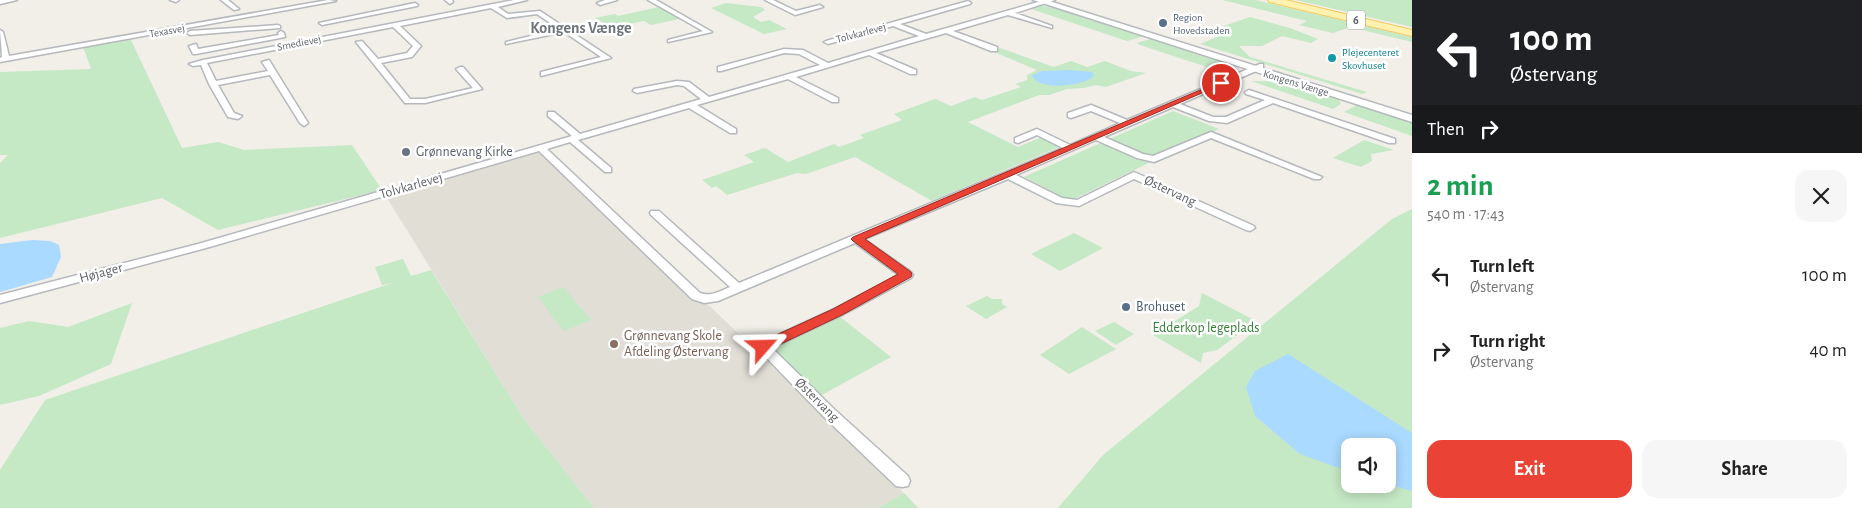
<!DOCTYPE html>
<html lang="en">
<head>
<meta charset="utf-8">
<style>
	:root { --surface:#fff; --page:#f6f6f6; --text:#222; --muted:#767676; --accent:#ea4335 }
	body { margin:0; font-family:"Alegreya Sans",sans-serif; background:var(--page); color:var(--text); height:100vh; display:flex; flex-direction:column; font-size:19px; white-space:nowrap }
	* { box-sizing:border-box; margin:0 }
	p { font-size:16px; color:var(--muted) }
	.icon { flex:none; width:28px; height:28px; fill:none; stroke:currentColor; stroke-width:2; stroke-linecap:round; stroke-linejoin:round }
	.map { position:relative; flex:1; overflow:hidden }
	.panel { display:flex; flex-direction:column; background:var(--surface); width:450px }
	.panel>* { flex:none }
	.top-card { background:#202124; color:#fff; overflow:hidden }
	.tools { position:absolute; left:1341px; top:438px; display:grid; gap:10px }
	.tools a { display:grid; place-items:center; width:55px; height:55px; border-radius:10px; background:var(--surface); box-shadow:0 2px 12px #0003; font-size:25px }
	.pin { position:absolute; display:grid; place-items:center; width:42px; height:42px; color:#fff; margin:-21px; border:2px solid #fff; border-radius:50%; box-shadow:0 1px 5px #0007 }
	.me { position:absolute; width:55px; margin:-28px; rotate:65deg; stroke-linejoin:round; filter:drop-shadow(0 0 4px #0008) }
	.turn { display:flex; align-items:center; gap:18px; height:105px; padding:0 15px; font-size:22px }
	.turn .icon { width:65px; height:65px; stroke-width:2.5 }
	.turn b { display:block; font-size:35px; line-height:42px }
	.then { display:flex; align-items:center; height:48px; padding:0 15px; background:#0003; gap:10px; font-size:19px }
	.round { display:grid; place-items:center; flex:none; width:52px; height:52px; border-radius:15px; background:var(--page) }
	.headline { display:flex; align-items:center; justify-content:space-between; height:85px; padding:0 15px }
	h1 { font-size:30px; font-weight:700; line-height:38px; color:#1e9e55 }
	.cta { display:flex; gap:10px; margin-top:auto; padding:10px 15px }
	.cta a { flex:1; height:58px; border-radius:15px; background:var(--accent); color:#fff; font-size:20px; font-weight:700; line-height:58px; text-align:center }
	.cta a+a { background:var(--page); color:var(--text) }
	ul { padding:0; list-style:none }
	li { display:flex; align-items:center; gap:15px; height:75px; padding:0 15px }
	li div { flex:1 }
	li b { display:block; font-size:19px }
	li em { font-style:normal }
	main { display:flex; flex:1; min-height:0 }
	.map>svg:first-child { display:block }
	.education { fill:#e1ded6 }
	.green { fill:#c5e8c5; fill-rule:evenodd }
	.water { fill:#aadaff }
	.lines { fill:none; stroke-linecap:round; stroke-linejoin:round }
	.minor-casing { stroke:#b5b8bc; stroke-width:3 }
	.tertiary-casing { stroke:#b5b8bc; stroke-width:3 }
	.primary-casing { stroke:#f2c960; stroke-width:2 }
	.minor { fill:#fff; fill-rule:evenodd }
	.tertiary { fill:#fff; fill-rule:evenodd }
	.primary { fill:#fff2af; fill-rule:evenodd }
	.route { fill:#ea4335; stroke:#982c22 }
	.service-dot { fill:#5c6f8a; stroke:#fff; stroke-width:2 }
	.culture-dot { fill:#0f9aa8; stroke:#fff; stroke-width:2 }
	.worship-dot { fill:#6b7280; stroke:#fff; stroke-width:2 }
	.education-dot { fill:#8d6e63; stroke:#fff; stroke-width:2 }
	.labels { text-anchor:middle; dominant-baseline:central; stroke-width:5; stroke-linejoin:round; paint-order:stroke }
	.far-service-label { font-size:11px; fill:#4e5e75; stroke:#fff; text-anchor:start }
	.far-street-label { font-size:11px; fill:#5f6368; stroke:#fff }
	.far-culture-label { font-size:11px; fill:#0d838f; stroke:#fff; text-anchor:start }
	.shield { fill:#fff; stroke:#8f9295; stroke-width:1 }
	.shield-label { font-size:12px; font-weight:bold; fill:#5f6368 }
	.worship-label { font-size:14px; fill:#5b616d; stroke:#fff; text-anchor:start }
	.street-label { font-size:14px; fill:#5f6368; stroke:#fff }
	.service-label { font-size:14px; fill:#4e5e75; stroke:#fff; text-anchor:start }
	.park-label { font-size:14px; fill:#348238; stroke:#fff }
	.education-label { font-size:14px; fill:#785e54; stroke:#fff; text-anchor:start }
	.far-district-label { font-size:16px; font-weight:bold; fill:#70757a; stroke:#fff }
</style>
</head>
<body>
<main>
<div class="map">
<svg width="1412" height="508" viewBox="0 0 1412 508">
	<rect width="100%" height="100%" fill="#f1efe8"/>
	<path class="education" d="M537,146L668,266L904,493L878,508H594L524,419L382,190Z"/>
	<g class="green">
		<path d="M1223,0H1255L1412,37V42L1350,27L1333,33L1299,25L1307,21Z"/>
		<path d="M1296,0H1412V27Z"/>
		<path d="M726,3L761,7L765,10L753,17L761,22L769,20L787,29L764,34L711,8Z"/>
		<path d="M1042,6L1058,8L1145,36L1127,41L1031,9Z"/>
		<path d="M659,7L679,19L651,25L644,21L611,28L595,18L615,14L618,16Z"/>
		<path d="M1250,17L1290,28L1318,39L1311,43L1282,36L1262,46H1239L1250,57L1367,92L1362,94L1200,44L1217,37L1221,27Z"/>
		<path d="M130,38L182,148L218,142L244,150L352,145L382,190L218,230L162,198L0,238V163L8,155H0V72L91,69L83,47Z"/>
		<path d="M1150,39L1225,62L1231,67L1227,72L1219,71L1140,45L1137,43Z"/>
		<path d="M1000,48L1054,67L1071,61L1087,67L1105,61L1131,71L1146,73L1106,87L1096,85L1084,88L1067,89L1049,95H1039L968,122L1018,147L1042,137L1061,146L932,201L855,157L806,174L797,173L727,195L716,186L712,188L702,180L754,162L744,155L765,148L788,162L834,144L839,147L864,138L860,135L902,120L894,114L935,99L951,106L975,97L982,100L1021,87L1015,84L1027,80V75L1037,70L992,51Z"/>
		<path d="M1251,81L1287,82L1338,99L1341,104L1333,109Z"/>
		<path d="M1357,105L1412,123V136L1344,112Z"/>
		<path d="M1173,111L1219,129L1070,201L1024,177Z"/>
		<path d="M1364,140L1394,150L1371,154L1372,161L1361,167L1333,158Z"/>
		<path d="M1412,209V508H1058L1103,455L1392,219ZM1350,446H1388V484H1350Z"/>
		<path d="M1074,233L1103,248L1060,271L1031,254Z"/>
		<path d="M403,259L411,276L431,270L524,419L594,508H0V470L45,400L392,283L382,285L375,267Z"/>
		<path d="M563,287L591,320L564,331L538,297Z"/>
		<path d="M1202,293L1256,321L1217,350L1203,353L1201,363L1153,335L1199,306Z"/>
		<path d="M987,296L992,299H1002V304L1007,307L986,319L966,306Z"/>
		<path d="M132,303L111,364L39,396L0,405V328L29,321L68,327Z"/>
		<path d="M839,316L891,357L820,396L770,350Z"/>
		<path d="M1114,322L1134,334L1116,345L1095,331Z"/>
		<path d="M1082,327L1116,349L1069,374L1040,355Z"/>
		<path d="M904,493L918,508H878Z"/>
	</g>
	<g class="water">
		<path d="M1070,70L1092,72L1094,76C1084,86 1038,92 1032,75L1042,71Z"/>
		<path d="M32,240L50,241L59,245L61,257L52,277L0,292V244Z"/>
		<path d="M1288,354L1412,433V491L1387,484L1388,446H1350V472L1300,454L1255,416L1246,387L1255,371Z"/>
	</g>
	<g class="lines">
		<defs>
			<g id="minor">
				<path d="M170,0H179L176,2Z"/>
				<path d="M221,0H228L239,9L234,10Z"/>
				<path d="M328,0L336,1L0,62V58L2,57L0,30L3,32L9,56Z"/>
				<path d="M445,0H452L453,2L450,4Z"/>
				<path d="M514,0H527L498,7L508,14L540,11L611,58L541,76V72L601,57L564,32L506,44V42L559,29L537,14L507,18L491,8L400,26L421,46L412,57L381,63L410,99H425L473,88L456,69L460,67H463L482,89L425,103H405L356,42L362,41L378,59L407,53L413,46L393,27L207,63L216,81L268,71L262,62L269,60L308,123L304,126L300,123L270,75L218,85L234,113L242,116L238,119L228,117L209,84L201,65L193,66L189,64L203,60Z"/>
				<path d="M605,0H617L600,5L597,3Z"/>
				<path d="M648,0H656L712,32L668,42V40L703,31Z"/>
				<path d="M765,0H773L796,11L820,5L823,7L795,15Z"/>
				<path d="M1045,0H1055L1015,13L1052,26V28L1008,15L953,31L997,47V51H991L946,33L876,53L916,70V74H910L869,55L796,77L838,98V102H832L788,79L697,105L736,129V133H730L689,108L578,140L611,168V172H605L570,142L547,149L700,293C711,297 720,291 730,287L651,215L650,213L651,211H659L739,283L1063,148L1037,135L1018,143L1015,142V138L1037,129L1070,145L1120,123L1091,111L1071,118L1068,117V113L1091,105L1127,120L1260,64H1263V68L1180,104L1213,117H1226L1265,100L1246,94L1245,92L1249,90L1395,139V143H1389L1273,103L1227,123L1209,121L1173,107L1104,137L1143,154L1153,156L1211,132L1322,177L1320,179H1314L1211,138L1154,162L1137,158L1096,140L1016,175L1062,198L1077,200L1134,172L1254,226L1255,228L1250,231L1246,230L1134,179L1079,206L1056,203L1008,179L864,239L911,272L913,275L911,278L842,315L772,348L834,409L908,476L910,481L908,486L902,487L896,486L824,417L756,347L758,344L834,309L899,275L855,243L718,301L704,303L692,299L539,151L206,248L0,303V295L198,244L572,136L548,116V112H554L580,134L701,99L684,86L677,85L637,93L633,91L634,89L677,81L689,82L709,97L820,65L799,54L784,53L721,71H718V67L784,49L803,50L828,63L919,36L893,26L828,44L824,42L826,41L968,1L971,3L970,4L900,24L926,34Z"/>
				<path d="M415,3L418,5L417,6L322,25L319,23Z"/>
				<path d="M278,25L280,26V28L190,35L187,33L190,31Z"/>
				<path d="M281,31L284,33L285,37L196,54H193L189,46L196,44L198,49L279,35L278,33Z"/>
			</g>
			<g id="tertiary">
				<path d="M0,0H17L0,4Z"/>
				<path d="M1033,0H1046L1412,115V122Z"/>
			</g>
			<path id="primary" d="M1268,0H1286L1412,30V36L1269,2Z"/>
		</defs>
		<use href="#minor" class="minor-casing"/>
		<use href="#tertiary" class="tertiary-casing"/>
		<use href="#primary" class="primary-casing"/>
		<use href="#minor" class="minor"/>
		<use href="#tertiary" class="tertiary"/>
		<use href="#primary" class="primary"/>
	</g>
	<path class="route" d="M1219,82L1225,83L865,239L911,272L912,275L911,277L842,315L768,350H759L757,347L759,343L833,309L898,274L853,241L851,239L853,237Z"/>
	<g class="service-dot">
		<circle cx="1163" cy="23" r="5"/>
		<circle cx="1126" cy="307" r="5"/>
	</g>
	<circle class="culture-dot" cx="1332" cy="58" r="5"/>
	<circle class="worship-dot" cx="406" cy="152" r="5"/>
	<circle class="education-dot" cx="614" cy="344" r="5"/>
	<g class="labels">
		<g class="far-service-label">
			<text x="1173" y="17">Region<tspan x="1173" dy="13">Hovedstaden</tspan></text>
		</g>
		<g class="far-street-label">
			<text transform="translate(167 31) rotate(-10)">Texasvej</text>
			<text transform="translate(861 33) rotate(-15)">Tolvkarlevej</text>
			<text transform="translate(299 43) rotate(-11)">Smedievej</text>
			<text transform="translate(1296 83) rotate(17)">Kongens Vænge</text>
		</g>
		<g class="far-culture-label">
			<text x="1342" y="52">Plejecenteret<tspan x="1342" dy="13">Skovhuset</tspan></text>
		</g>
		<rect class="shield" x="1347" y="10.5" width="18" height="19" rx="4"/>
		<g class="shield-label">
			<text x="1356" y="20">6</text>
		</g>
		<g class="worship-label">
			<text x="416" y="152">Grønnevang Kirke</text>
		</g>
		<g class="street-label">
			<text transform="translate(411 186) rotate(-16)">Tolvkarlevej</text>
			<text transform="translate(1170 191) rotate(25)">Østervang</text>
			<text transform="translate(101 273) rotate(-15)">Højager</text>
			<text transform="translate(817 400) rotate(45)">Østervang</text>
		</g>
		<g class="service-label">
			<text x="1136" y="307">Brohuset</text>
		</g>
		<g class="park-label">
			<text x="1206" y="328">Edderkop legeplads</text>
		</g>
		<g class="education-label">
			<text x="624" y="336">Grønnevang Skole<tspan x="624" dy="16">Afdeling Østervang</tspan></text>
		</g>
		<g class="far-district-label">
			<text x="581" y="28">Kongens Vænge</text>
		</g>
	</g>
</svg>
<div class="tools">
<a><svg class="icon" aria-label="sound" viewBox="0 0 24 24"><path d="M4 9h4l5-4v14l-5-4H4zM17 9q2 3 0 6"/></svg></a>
</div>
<div class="pin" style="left:1221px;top:83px;background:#d93025"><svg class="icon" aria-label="arrive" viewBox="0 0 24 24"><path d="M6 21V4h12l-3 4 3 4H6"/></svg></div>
<svg class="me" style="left:763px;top:347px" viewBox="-20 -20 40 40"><path d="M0-17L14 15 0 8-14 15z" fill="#ea4335" stroke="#fff" stroke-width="4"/></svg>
</div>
<section class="panel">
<div class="top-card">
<div class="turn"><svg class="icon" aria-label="left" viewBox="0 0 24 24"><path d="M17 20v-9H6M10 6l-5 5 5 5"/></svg><div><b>100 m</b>Østervang</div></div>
<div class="then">Then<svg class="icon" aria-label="right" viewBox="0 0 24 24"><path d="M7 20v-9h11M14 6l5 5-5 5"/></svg></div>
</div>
<div class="headline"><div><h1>2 min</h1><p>540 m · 17:43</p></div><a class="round"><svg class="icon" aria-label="close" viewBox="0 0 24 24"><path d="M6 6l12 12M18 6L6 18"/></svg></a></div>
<ul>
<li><svg class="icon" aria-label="left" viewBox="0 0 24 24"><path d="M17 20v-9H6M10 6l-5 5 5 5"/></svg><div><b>Turn left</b><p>Østervang</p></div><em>100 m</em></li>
<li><svg class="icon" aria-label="right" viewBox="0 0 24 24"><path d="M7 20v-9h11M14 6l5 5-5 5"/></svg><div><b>Turn right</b><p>Østervang</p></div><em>40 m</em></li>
</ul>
<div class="cta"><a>Exit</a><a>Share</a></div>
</section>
</main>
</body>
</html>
